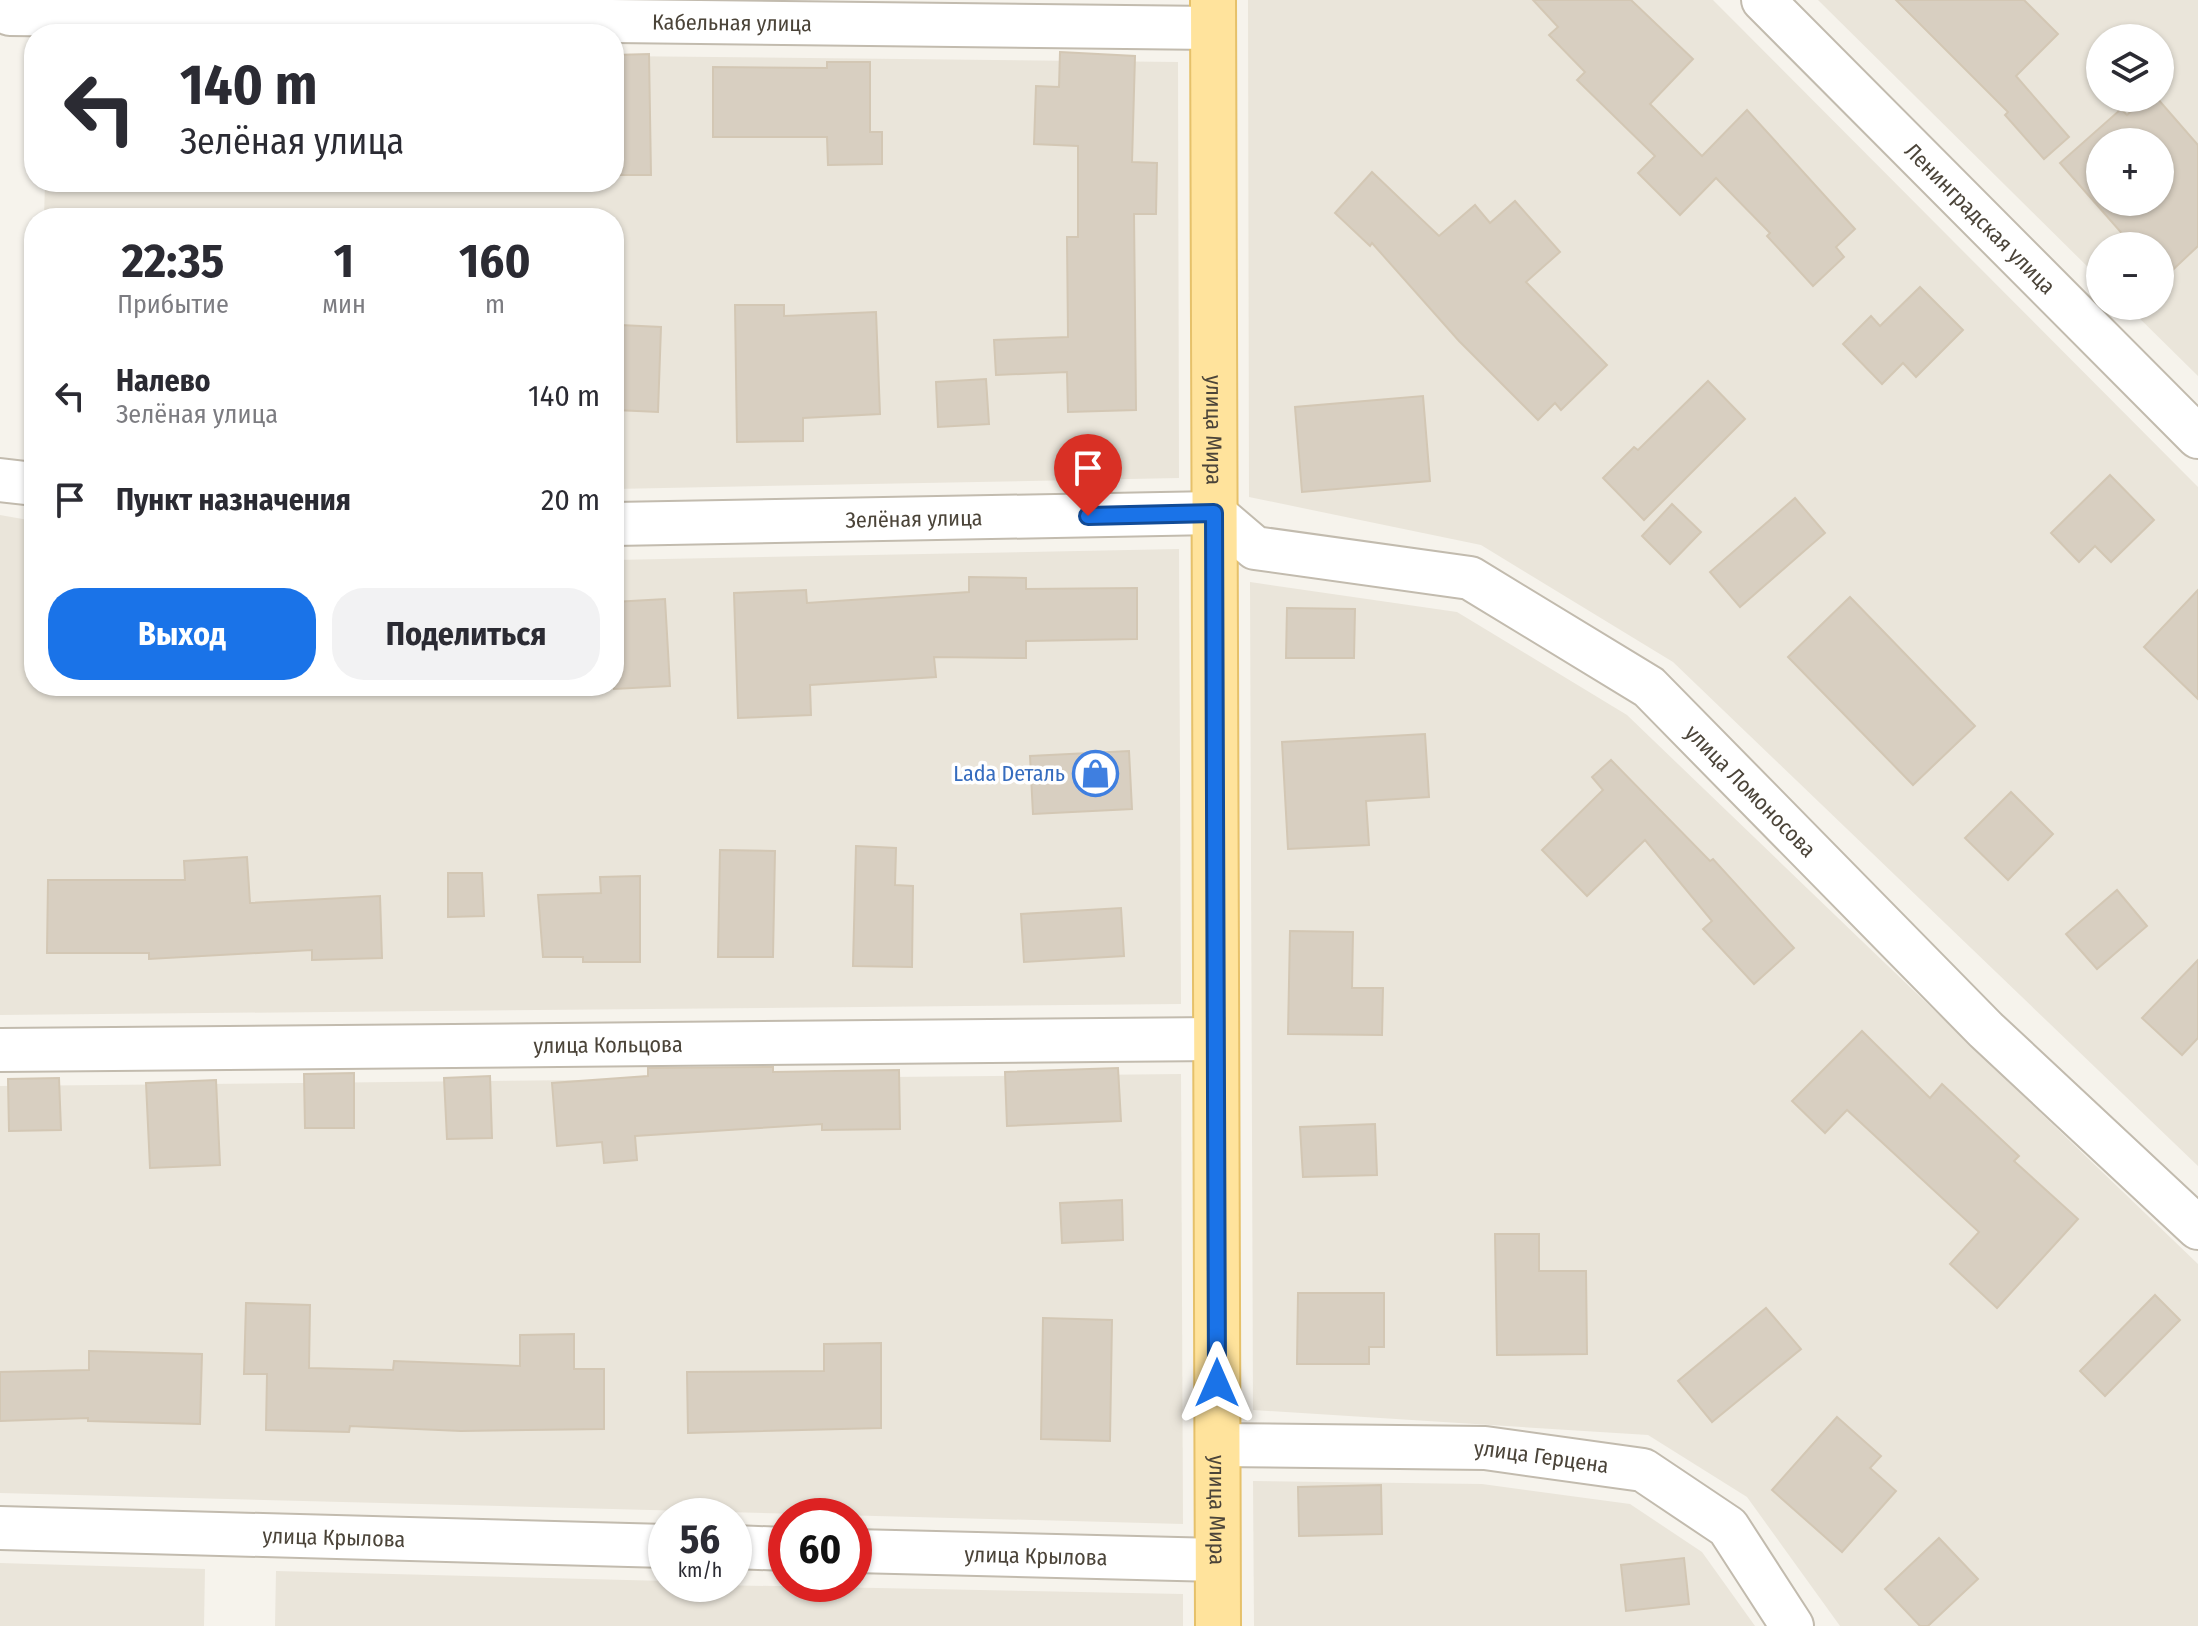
<!DOCTYPE html>
<html lang="ru">
<head>
<meta charset="utf-8">
<style>
	:root { --surface:#fff; --page:#f2f2f3; --text:#2b2b33; --muted:#7c7c81; --accent:#1a73e8 }
	body { margin:0; font-family:"Fira Sans Condensed",sans-serif; background:var(--page); color:var(--text); height:100vh; display:flex; flex-direction:column; font-size:30px; white-space:nowrap }
	* { box-sizing:border-box; margin:0 }
	p { font-size:26px; color:var(--muted) }
	.icon { flex:none; width:44px; height:44px; fill:none; stroke:currentColor; stroke-width:2; stroke-linecap:round; stroke-linejoin:round }
	.map { position:relative; flex:1; overflow:hidden }
	.panel { position:absolute; left:24px; top:208px; width:600px; height:488px; display:flex; flex-direction:column; background:var(--surface); border-radius:32px; box-shadow:0 2px 6px #0004 }
	.panel>* { flex:none }
	.top-card { position:absolute; left:24px; top:24px; width:600px; height:168px; border-radius:32px; box-shadow:0 2px 6px #0004; background:#fff; color:var(--text); overflow:hidden }
	.buttons { position:absolute; left:2086px; top:24px; display:grid; gap:16px }
	.buttons a { display:grid; place-items:center; width:88px; height:88px; border-radius:50%; background:var(--surface); box-shadow:0 2px 6px #0004; font-size:40px }
	.speed { position:absolute; left:648px; top:1498px; display:flex; gap:16px; font-size:40px; font-weight:700; text-align:center }
	.speed>* { display:grid; place-content:center; width:104px; height:104px; border-radius:50%; background:var(--surface); box-shadow:0 2px 6px #0004; line-height:1 }
	.speed small { font-size:20px; font-weight:400 }
	.speed .limit { border:12px solid #d22; background:#fff; color:#111 }
	.pin { position:absolute; display:grid; place-items:center; width:68px; height:68px; color:#fff; margin:-82px -34px; border-radius:50% 50% 50% 0; rotate:-45deg; box-shadow:0 0 8px #0007 }
	.pin .icon { rotate:45deg }
	.me { position:absolute; width:88px; margin:-44px; rotate:0deg; stroke-linejoin:round; filter:drop-shadow(0 0 6px #0008) }
	.turn { display:flex; align-items:center; gap:28px; height:168px; padding:0 24px; font-size:36px }
	.turn .icon { width:104px; height:104px; stroke-width:2.5 }
	.turn b { display:block; font-size:56px; line-height:68px }
	.eta { display:flex; justify-content:space-evenly; align-items:center; height:136px; text-align:center }
	.eta b { font-size:48px; font-weight:700; line-height:56px }
	.cta { display:flex; gap:16px; margin-top:auto; padding:16px 24px }
	.cta a { flex:1; height:92px; border-radius:32px; background:var(--accent); color:#fff; font-size:32px; font-weight:700; line-height:92px; text-align:center }
	.cta a+a { background:var(--page); color:var(--text) }
	ul { padding:0; list-style:none }
	li { display:flex; align-items:center; gap:24px; height:104px; padding:0 24px }
	li div { flex:1 }
	li b { display:block; font-size:30px }
	li em { font-style:normal }
	.map>svg:first-child { display:block }
	.residential { fill:#eae5da; fill-rule:evenodd }
	.building { fill:#d8cfc1; stroke:#d3c7b4; stroke-width:2; fill-rule:evenodd }
	.lines { fill:none; stroke-linecap:round; stroke-linejoin:round }
	.street-casing { stroke:#c2bbae; stroke-width:46 }
	.primary-casing { stroke:#e6c16a; stroke-width:48 }
	.street { stroke:#fff; stroke-width:42 }
	.primary { stroke:#ffe39c; stroke-width:44 }
	.route-casing { stroke:#114b97; stroke-width:20 }
	.route { stroke:#1a73e8; stroke-width:14 }
	.labels { text-anchor:middle; dominant-baseline:central; stroke-width:7; stroke-linejoin:round; paint-order:stroke }
	.street-label { font-size:22px; fill:#4b4439; stroke:#fff }
	.shop-label { font-size:22px; fill:#366cbe; stroke:#fff; text-anchor:end }
</style>
</head>
<body>
<div class="map">
<svg width="2198" height="1626" viewBox="0 0 2198 1626">
	<rect width="100%" height="100%" fill="#f6f3ec"/>
	<g class="residential">
		<path d="M1248,0H1713L2198,487V1166L1673,662L1481,545L1249,497Z"/>
		<path d="M1818,0H2198V376L2127,306H2160V246H2100V279ZM2100,38H2160V98H2100ZM2100,142H2160V202H2100Z"/>
		<path d="M614,56L1178,62L1179,478L614,489V218H44L45,182H614Z"/>
		<path d="M0,515L34,521V686H614V560L1179,549L1181,1004L0,1015Z"/>
		<path d="M1250,582L1457,612L1627,715L2198,1264V1626H1840L1747,1497L1648,1435L1253,1410Z"/>
		<path d="M1181,1074L1183,1524L0,1493V1086Z"/>
		<path d="M1253,1481L1482,1484L1630,1504L1702,1552L1755,1626H1254Z"/>
		<path d="M0,1563L205,1569L204,1626H0Z"/>
		<path d="M276,1571L666,1581V1584L1183,1594V1626H275Z"/>
	</g>
	<g class="building">
		<path d="M1533,0H1631L1693,59L1650,104L1702,156L1747,110L1855,229L1836,247L1844,257L1813,286L1767,236L1770,233L1716,178L1680,215L1638,173L1655,156L1577,80L1585,72L1549,35L1558,27Z"/>
		<path d="M1896,0H2024L2058,34L2016,76L2069,137L2044,159L2005,115L2008,112Z"/>
		<path d="M1060,52L1135,56L1132,162L1157,163L1156,214H1134L1136,410L1068,412L1067,372L996,375L994,340L1068,337L1067,237H1078V146L1034,144L1036,86L1059,87Z"/>
		<path d="M649,54L651,175H614V55Z"/>
		<path d="M827,62H870V132H882V164L828,165L827,137H713V67L827,68Z"/>
		<path d="M2146,98H2157L2198,145V246L2160,282V246H2133L2060,163L2121,109L2127,115ZM2100,142H2160V202H2100Z"/>
		<path d="M1372,172L1439,236L1475,205L1490,223L1515,201L1560,252L1526,282L1607,365L1561,410L1555,403L1538,420L1459,341L1372,243L1370,246L1335,213Z"/>
		<path d="M1920,287L1963,330L1916,377L1903,363L1882,384L1843,344L1871,316L1880,326Z"/>
		<path d="M735,305H784V316L876,312L880,414L803,418V441L737,442Z"/>
		<path d="M620,325L661,327L658,412L616,410Z"/>
		<path d="M986,379L989,424L938,427L936,382Z"/>
		<path d="M1708,381L1745,419L1644,520L1603,478L1634,447L1638,450Z"/>
		<path d="M1423,396L1430,481L1302,492L1295,407Z"/>
		<path d="M2110,475L2154,520L2111,562L2095,546L2079,562L2051,533Z"/>
		<path d="M1795,498L1825,533L1740,607L1710,572Z"/>
		<path d="M1672,504L1701,532L1670,564L1642,536Z"/>
		<path d="M969,577L1026,578V589L1137,588V639L1026,641V658L934,657L936,677L810,685L811,715L738,718L734,593L806,590L807,603L969,592Z"/>
		<path d="M2198,590V699L2144,647Z"/>
		<path d="M1850,597L1975,726L1913,785L1788,657Z"/>
		<path d="M665,599L670,686L614,689V602Z"/>
		<path d="M1287,608L1355,609L1354,658H1286Z"/>
		<path d="M1425,734L1429,797L1366,801L1369,845L1288,849L1282,742Z"/>
		<path d="M1129,751L1132,809L1033,814L1030,756Z"/>
		<path d="M1611,760L1710,861L1713,859L1794,948L1754,984L1703,929L1712,921L1645,840L1587,896L1542,850L1603,790L1592,777Z"/>
		<path d="M2011,792L2053,834L2008,880L1965,838Z"/>
		<path d="M856,846L896,848L895,885L913,886L912,967L853,966Z"/>
		<path d="M720,850L775,851L773,957H718Z"/>
		<path d="M247,857L250,903L380,896L382,958L312,960V950L149,959V953H47L48,880H185L184,861Z"/>
		<path d="M448,873H482L484,916L448,917Z"/>
		<path d="M640,876V962H583V957H543L538,895L601,893L600,877Z"/>
		<path d="M2117,890L2147,926L2097,969L2066,934Z"/>
		<path d="M1121,908L1124,956L1024,962L1021,914Z"/>
		<path d="M1290,931L1353,932L1352,988H1383L1382,1035L1288,1034Z"/>
		<path d="M2198,960V1038L2182,1055L2142,1018Z"/>
		<path d="M1862,1031L1930,1098L1942,1084L2019,1156L2014,1161L2078,1219L1997,1308L1950,1264L1979,1232L1847,1110L1825,1133L1792,1101Z"/>
		<path d="M773,1067V1072L899,1070L900,1129L822,1130V1124L635,1136L637,1160L604,1163L602,1142L557,1146L552,1083L648,1076V1068Z"/>
		<path d="M1118,1068L1121,1121L1007,1126L1005,1072Z"/>
		<path d="M354,1073V1128H305L304,1074Z"/>
		<path d="M490,1076L492,1138L447,1139L444,1078Z"/>
		<path d="M59,1078L61,1130L9,1131L8,1079Z"/>
		<path d="M216,1080L220,1165L150,1168L146,1083Z"/>
		<path d="M1375,1124L1377,1175L1303,1177L1300,1127Z"/>
		<path d="M1122,1200L1123,1240L1062,1243L1060,1203Z"/>
		<path d="M1495,1234H1539V1271H1586L1587,1354L1497,1355Z"/>
		<path d="M1298,1293H1384V1347H1369V1364H1297Z"/>
		<path d="M2155,1295L2180,1320L2105,1396L2080,1371Z"/>
		<path d="M246,1303L310,1305L309,1368L393,1370L394,1361L520,1366V1335L574,1334V1369H604V1429L461,1431L350,1426L349,1432L266,1430L267,1374H244Z"/>
		<path d="M1766,1308L1801,1349L1712,1422L1678,1381Z"/>
		<path d="M1043,1318L1112,1320L1110,1441L1041,1439Z"/>
		<path d="M881,1343V1428L688,1433L687,1372L824,1371V1344Z"/>
		<path d="M89,1351L202,1354L200,1424L88,1421V1418L0,1421V1372L89,1370Z"/>
		<path d="M1837,1417L1881,1456L1870,1468L1896,1491L1842,1552L1772,1490Z"/>
		<path d="M1381,1485L1382,1534L1299,1536L1298,1487Z"/>
		<path d="M1939,1538L1978,1579L1928,1626H1920L1885,1589Z"/>
		<path d="M1684,1558L1689,1604L1626,1611L1621,1565Z"/>
	</g>
	<g class="lines">
		<defs>
			<g id="street">
				<path id="s1" d="M1763,0L2198,437"/>
				<path id="s2" d="M10,14L1213,28"/>
				<path d="M0,480L34,484"/>
				<path id="s3" d="M614,524L1214,513L1255,548L1470,578L1649,687L1986,1030L2198,1228"/>
				<path id="s4" d="M0,1050L1216,1039"/>
				<path id="s5" d="M1218,1445L1485,1448L1643,1470L1728,1527L1792,1626"/>
				<path id="s6" d="M0,1528L666,1546"/>
				<path d="M734,1547L786,1549"/>
				<path id="s7" d="M854,1551L1218,1560"/>
			</g>
			<g id="primary">
				<path id="s8" d="M1213,0L1218,1626"/>
			</g>
		</defs>
		<use href="#street" class="street-casing"/>
		<use href="#primary" class="primary-casing"/>
		<use href="#street" class="street"/>
		<use href="#primary" class="primary"/>
	</g>
	<g class="lines">
		<defs>
			<path id="route" d="M1088,516L1214,513L1217,1383"/>
		</defs>
		<use href="#route" class="route-casing"/>
		<use href="#route" class="route"/>
	</g>
	<defs>
		<symbol id="shop-ring" viewBox="-11 -11 22 22"><circle r="9.5" fill="#fff" stroke="#3f7fe0" stroke-width="1.5"/><path d="M-5-2.5h2.3a2.7 3.5 0 0 1 5.4 0H5L5.5 6h-11ZM-1.5-2.5h3a1.5 2.3 0 0 0-3 0Z" fill="#3f7fe0"/></symbol>
	</defs>
	<g fill-rule="evenodd">
		<use href="#shop-ring" x="1070" y="748" width="51" height="51"/>
	</g>
	<g class="labels">
		<g class="street-label">
			<text stroke="none"><textPath href="#s2" startOffset="722">Кабельная улица</textPath></text>
			<text stroke="none"><textPath href="#s1" startOffset="308">Ленинградская улица</textPath></text>
			<text stroke="none"><textPath href="#s8" startOffset="430">улица Мира</textPath></text>
			<text stroke="none"><textPath href="#s3" startOffset="300">Зелёная улица</textPath></text>
			<text stroke="none"><textPath href="#s3" startOffset="1226">улица Ломоносова</textPath></text>
			<text stroke="none"><textPath href="#s4" startOffset="608">улица Кольцова</textPath></text>
			<text stroke="none"><textPath href="#s5" startOffset="324">улица Герцена</textPath></text>
			<text stroke="none"><textPath href="#s8" startOffset="1510">улица Мира</textPath></text>
			<text stroke="none"><textPath href="#s6" startOffset="334">улица Крылова</textPath></text>
			<text stroke="none"><textPath href="#s7" startOffset="182">улица Крылова</textPath></text>
		</g>
		<g class="shop-label">
			<text x="1065" y="773">Lada Dеталь</text>
		</g>
	</g>
</svg>
<div class="buttons">
<a><svg class="icon" aria-label="layers" viewBox="0 0 24 24"><path d="M12 4l9 5-9 5-9-5zM3 14l9 5 9-5"/></svg></a>
<a>+</a>
<a>−</a>
</div>
<div class="speed"><div>56<small>km/h</small></div><div class="limit">60</div></div>
<div class="pin" style="left:1088px;top:516px;background:#d93025"><svg class="icon" aria-label="arrive" viewBox="0 0 24 24"><path d="M6 21V4h12l-3 4 3 4H6"/></svg></div>
<svg class="me" style="left:1217px;top:1383px" viewBox="-20 -20 40 40"><path d="M0-17L14 15 0 8-14 15z" fill="#1a73e8" stroke="#fff" stroke-width="4"/></svg>
<div class="top-card">
<div class="turn"><svg class="icon" aria-label="left" viewBox="0 0 24 24"><path d="M17 20v-9H6M10 6l-5 5 5 5"/></svg><div><b>140 m</b>Зелёная улица</div></div>
</div>
<section class="panel">
<div class="eta">
<div><b>22:35</b><p>Прибытие</p></div>
<div><b>1</b><p>мин</p></div>
<div><b>160</b><p>m</p></div>
</div>
<ul>
<li><svg class="icon" aria-label="left" viewBox="0 0 24 24"><path d="M17 20v-9H6M10 6l-5 5 5 5"/></svg><div><b>Налево</b><p>Зелёная улица</p></div><em>140 m</em></li>
<li><svg class="icon" aria-label="arrive" viewBox="0 0 24 24"><path d="M6 21V4h12l-3 4 3 4H6"/></svg><div><b>Пункт назначения</b></div><em>20 m</em></li>
</ul>
<div class="cta"><a>Выход</a><a>Поделиться</a></div>
</section>
</div>
</body>
</html>
